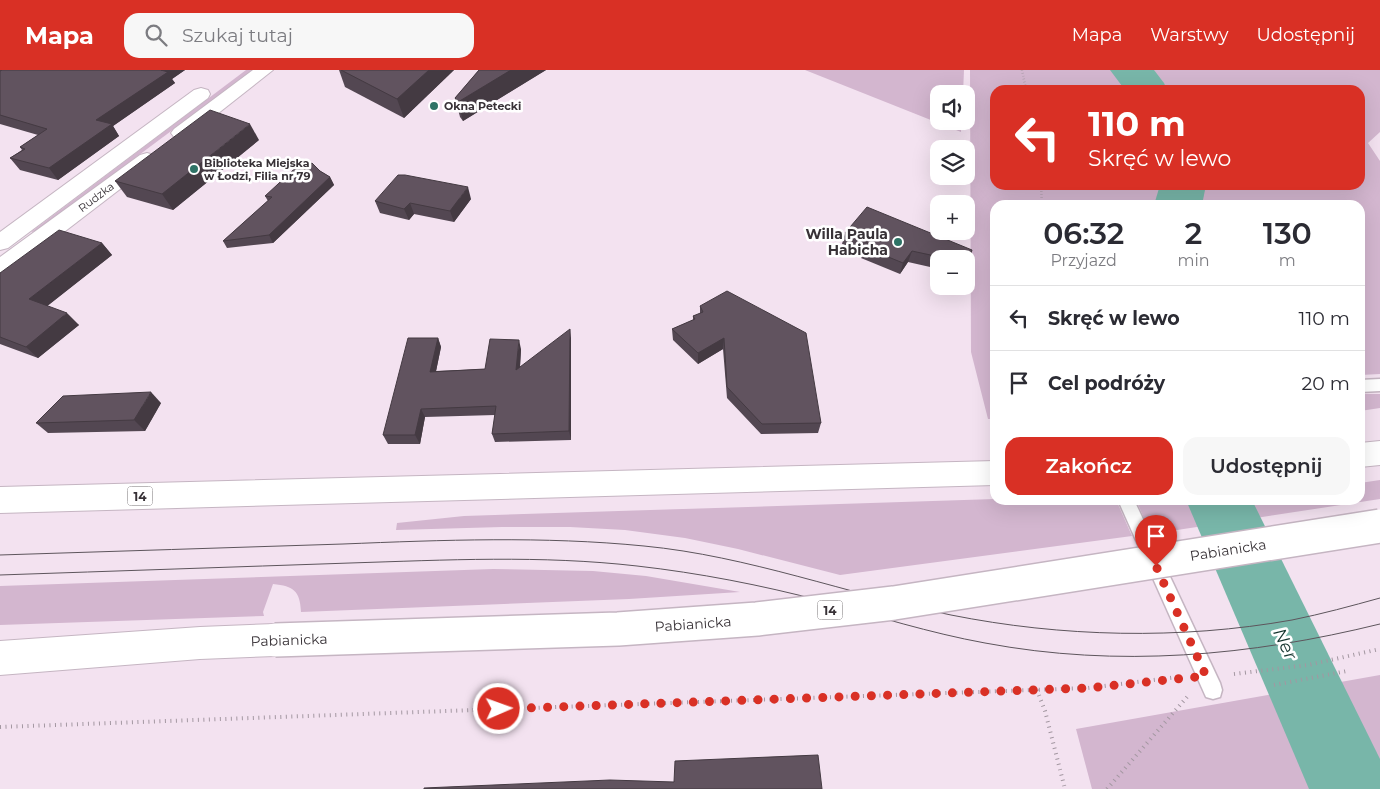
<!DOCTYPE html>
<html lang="pl">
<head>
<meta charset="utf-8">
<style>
	:root { --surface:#fff; --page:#f7f7f7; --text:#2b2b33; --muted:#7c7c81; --line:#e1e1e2; --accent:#d93025 }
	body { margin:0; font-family:Montserrat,sans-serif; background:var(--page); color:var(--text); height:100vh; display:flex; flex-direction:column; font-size:19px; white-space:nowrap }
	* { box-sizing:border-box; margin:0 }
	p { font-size:16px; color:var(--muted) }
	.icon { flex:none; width:28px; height:28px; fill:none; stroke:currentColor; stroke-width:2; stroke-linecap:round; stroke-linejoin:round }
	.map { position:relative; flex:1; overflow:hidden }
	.drawer { position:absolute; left:990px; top:130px; width:375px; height:305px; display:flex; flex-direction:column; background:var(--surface); border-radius:15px; box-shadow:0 5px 20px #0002 }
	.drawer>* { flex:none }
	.hud { position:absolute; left:990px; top:15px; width:375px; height:105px; border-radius:15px; box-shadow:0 5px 20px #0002; background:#d93025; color:#fff; overflow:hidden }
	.fabs { position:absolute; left:930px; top:15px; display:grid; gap:10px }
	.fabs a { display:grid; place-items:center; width:45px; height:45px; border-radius:10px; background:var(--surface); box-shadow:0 5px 20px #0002; font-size:25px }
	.pin { position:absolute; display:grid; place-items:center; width:42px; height:42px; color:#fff; margin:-51px -21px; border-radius:50% 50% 50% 0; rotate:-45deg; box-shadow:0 0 5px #0007 }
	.pin .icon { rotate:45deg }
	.me { position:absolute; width:55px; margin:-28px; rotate:88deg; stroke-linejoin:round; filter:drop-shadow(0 0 4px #0008) }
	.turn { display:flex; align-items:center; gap:18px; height:105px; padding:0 15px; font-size:22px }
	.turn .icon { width:65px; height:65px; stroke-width:2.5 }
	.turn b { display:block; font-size:35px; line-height:42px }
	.eta { display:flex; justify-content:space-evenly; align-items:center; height:85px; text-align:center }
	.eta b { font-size:30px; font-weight:600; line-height:35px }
	.button { display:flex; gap:10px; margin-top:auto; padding:10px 15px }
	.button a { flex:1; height:58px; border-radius:15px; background:var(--accent); color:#fff; font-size:20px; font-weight:600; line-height:58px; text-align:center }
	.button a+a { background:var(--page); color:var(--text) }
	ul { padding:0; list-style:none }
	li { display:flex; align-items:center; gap:15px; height:65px; padding:0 15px; border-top:1px solid var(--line) }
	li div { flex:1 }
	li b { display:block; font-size:19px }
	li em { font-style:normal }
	header { display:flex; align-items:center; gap:30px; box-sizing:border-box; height:70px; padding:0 25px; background:var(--accent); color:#fff }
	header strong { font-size:24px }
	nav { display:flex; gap:28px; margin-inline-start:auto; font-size:18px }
	.search { width:350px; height:45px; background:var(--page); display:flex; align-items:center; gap:12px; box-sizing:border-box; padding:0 18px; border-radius:15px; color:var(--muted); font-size:19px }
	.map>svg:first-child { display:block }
	.green { fill:#d3b6cf; fill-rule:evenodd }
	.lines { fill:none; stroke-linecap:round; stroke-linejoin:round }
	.river { fill:#78b6a9; fill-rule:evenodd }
	.service-casing { stroke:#c5b5c2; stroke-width:3 }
	.tertiary-casing { stroke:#c5b5c2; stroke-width:2 }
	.primary-casing { stroke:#c5b5c2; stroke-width:2 }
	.path-far1 { stroke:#a397a1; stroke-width:2.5; stroke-dasharray:0.5 2.5; stroke-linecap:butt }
	.path { stroke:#a397a1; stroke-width:4; stroke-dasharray:1 4.5; stroke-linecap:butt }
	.service { fill:#fff; fill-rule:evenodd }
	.tertiary { fill:#fff; fill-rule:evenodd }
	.primary { fill:#fff; fill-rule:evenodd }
	.tram { stroke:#5d555c; stroke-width:1 }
	.primary-bridge-casing { stroke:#c5b5c2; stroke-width:36; stroke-linecap:butt }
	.primary-bridge { stroke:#fff; stroke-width:33 }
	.wall { fill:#534752 }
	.shaded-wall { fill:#443a42 }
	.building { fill:#61535f; stroke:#443a42 }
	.route { stroke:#d93025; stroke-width:9; stroke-dasharray:0 16.2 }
	.poi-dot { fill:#2e7366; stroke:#fff; stroke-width:2 }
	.labels { text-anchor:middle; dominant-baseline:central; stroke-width:5; stroke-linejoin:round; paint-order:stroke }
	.far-poi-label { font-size:11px; font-weight:bold; fill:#383237; stroke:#fff; text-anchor:start }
	.far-street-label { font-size:11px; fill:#383237; stroke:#fff }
	.shield { fill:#fff; stroke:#747073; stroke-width:1 }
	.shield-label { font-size:12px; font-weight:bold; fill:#383237 }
	.poi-label { font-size:14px; font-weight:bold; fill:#383237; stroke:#fff; text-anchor:end }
	.street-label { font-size:14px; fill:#383237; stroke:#fff }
	.near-water-label { font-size:18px; font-style:italic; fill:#14342e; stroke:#fff }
</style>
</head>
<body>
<header>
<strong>Mapa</strong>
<div class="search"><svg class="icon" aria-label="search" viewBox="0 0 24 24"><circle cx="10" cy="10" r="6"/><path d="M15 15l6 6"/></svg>Szukaj tutaj</div>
<nav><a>Mapa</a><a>Warstwy</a><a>Udostępnij</a></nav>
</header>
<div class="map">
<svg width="1380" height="719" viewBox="0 0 1380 719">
	<rect width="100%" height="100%" fill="#f3e2f0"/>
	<g class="green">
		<path d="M246,0H253L37,161L31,162Z"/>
		<path d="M805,0H964L963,24H939V51H961V62Z"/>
		<path d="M970,0H1380V62L1368,73L1380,91V304L1360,305V135H995V349H988L971,282ZM995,20H1360V115H995Z"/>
		<path d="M1360,324H1380V338L1360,341Z"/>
		<path d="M1380,410V429L1151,464L1136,430H1360V413Z"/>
		<path d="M995,429L1113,430L1117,432L1132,466L840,505L738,479L685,468L625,460L570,457H502L396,460L397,453L464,446Z"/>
		<path d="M493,499L593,501L646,506L740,522L629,529L301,542C300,521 294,516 273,514L263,542L264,546L0,555V516Z"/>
		<path d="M1380,605V719H1092L1076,659Z"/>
	</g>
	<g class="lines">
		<g class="river">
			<path d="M1110,0H1154L1164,13L1167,20H1125Z"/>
			<path d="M1160,115H1206L1202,135H1154Z"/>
			<path d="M1186,430H1252L1380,689V719H1309Z"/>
		</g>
		<defs>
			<g id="service">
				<path d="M1380,309V321L1360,322V310Z"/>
				<path d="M1118,430H1134L1220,613L1222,620L1220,627L1213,629L1206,627Z"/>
			</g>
			<g id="tertiary">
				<path d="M253,0H273L188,67L181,69L174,67L171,63L174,59Z"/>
				<path d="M201,18L208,20L210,24L208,28L8,178L0,180V162L194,20Z"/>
				<path d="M147,83L154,85L157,89L154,93L8,205L0,207V187L140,85Z"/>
			</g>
			<g id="primary">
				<path d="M1380,371V395L1360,397V373Z"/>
				<path d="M995,391V415L0,443V417Z"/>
				<path d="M275,554L287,559L292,570L287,581L275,586L200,589L0,605V571L200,557Z"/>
			</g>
		</defs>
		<use href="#service" class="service-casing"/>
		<use href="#tertiary" class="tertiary-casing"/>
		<use href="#primary" class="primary-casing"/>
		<g class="path-far1">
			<path d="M1022,0L1026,20"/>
			<path d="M1041,115L1042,135"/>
		</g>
		<g class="path">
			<path d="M1234,604L1308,595L1380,579"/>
			<path d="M1274,615L1347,601"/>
			<path d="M1037,620L1045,641L1065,719"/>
			<path d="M0,657L1088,618L1178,607"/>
			<path d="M1107,719L1187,627"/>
		</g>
		<use href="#service" class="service"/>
		<use href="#tertiary" class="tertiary"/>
		<use href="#primary" class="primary"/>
		<g class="tram">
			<path d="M0,485C114,481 229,478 343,474C443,470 543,466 644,476C749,486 847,524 951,545C1061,567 1180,570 1292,550C1322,544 1351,536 1380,528"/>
			<path d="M0,505C117,501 233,497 350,493C446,490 541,485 637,496C699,503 761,515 822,531C876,546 930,563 985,573C1118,598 1250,586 1380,554"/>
		</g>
		<defs>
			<path id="primary-bridge" d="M275,570L618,559L757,549L894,533L1380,456"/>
		</defs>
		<use href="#primary-bridge" class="primary-bridge-casing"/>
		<use href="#primary-bridge" class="primary-bridge"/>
	</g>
	<g class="wall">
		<path d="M0,0H185L172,9L175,13L113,56L119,66L58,110L20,100L10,88L22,80L20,77L38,65L0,54Z"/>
		<path d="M339,0H454L404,48L345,17Z"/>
		<path d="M479,0H546L463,51L460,47L455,28Z"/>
		<path d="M259,70L173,140L127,127L115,111Z"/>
		<path d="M320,101L330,107L334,115L273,173L227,178L223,171L268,131L265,126Z"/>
		<path d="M471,129L454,152L414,144L409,150L380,143L375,131Z"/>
		<path d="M845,163L972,180L966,196V189H939V199L908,192L900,204L861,188L863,183L842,174Z"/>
		<path d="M102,173L112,185L47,236L79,255L38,288L0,274V203Z"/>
		<path d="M700,236L821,353L818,363L761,364L727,328L723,279L698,294L673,270L672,259L693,250V246L700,244Z"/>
		<path d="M438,268L441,277L436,301L485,299L521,279L520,298L571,268V370L495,372L492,364L495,345L425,347L420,374H388L383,365Z"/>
		<path d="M161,333L145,361L48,363L36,353Z"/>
	</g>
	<g class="shaded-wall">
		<path d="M162,0H185L172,9L175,13L113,56L119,66L58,110L49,98L96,50Z"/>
		<path d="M429,0H454L404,48L397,29Z"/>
		<path d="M511,0H546L463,51L458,32Z"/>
		<path d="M250,54L259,70L173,140L162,124Z"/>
		<path d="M330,107L334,115L273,173L269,165Z"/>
		<path d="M468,117L471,129L454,152L450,141Z"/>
		<path d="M410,133L414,144L409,150L404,139Z"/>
		<path d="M102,173L112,185L41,241L29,229Z"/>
		<path d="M912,181L908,192L900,204L903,193Z"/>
		<path d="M67,243L79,255L38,288L26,277Z"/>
		<path d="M570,259L571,268V370L569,361Z"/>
		<path d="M438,268L441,277L434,311L430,302Z"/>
		<path d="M724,268L723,279L698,294V283Z"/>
		<path d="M519,270L521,279L519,310L516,300Z"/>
		<path d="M151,322L161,333L145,361L134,350Z"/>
		<path d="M421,339L425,347L420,374L415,365Z"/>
	</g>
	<g class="building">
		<path d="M2,0H162H161L168,2L96,50L112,54L49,98L10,88L25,79L20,77L47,59L0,45V1Z"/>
		<path d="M341,0H429L397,29Z"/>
		<path d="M479,0H511L458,32L455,28Z"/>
		<path d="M210,40L250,54L162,124L115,111Z"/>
		<path d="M303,91L309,95L312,93L320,101L330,107L269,165L223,171L272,127L265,126Z"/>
		<path d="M398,105H405L468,117L450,141L410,133L404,139L375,131Z"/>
		<path d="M867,137L972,180L968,193L966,192V189H949L912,181L903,193L864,177L868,173L845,163Z"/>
		<path d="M59,160L102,173L29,229L67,243L26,277L0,267V203Z"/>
		<path d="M727,221L806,263L821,353L762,354L727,317L724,268L698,283L672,259L695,249L693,246L703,242L700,236Z"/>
		<path d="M570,259L569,361L492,364L496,336L421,339L415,365H383L408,268H438L430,302L485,299L490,269L519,270L516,300Z"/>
		<path d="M151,322L134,350L36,353L63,326Z"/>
		<path d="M818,685L822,719H424V718L610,710L674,712L675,691Z"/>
	</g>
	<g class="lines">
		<path class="route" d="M499,639L1088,618L1206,606L1156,496"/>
	</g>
	<g class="poi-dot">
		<circle cx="434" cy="36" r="5"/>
		<circle cx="194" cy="99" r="5"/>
		<circle cx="898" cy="172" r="5"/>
	</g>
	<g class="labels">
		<g class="far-poi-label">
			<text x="444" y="36">Okna Petecki</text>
			<text x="204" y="93">Biblioteka Miejska<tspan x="204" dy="13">w Łodzi, Filia nr 79</tspan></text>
		</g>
		<g class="far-street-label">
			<text transform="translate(96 127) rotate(-37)">Rudzka</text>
		</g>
		<g class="shield">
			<rect x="127.5" y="416.5" width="25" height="19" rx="4"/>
			<rect x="817.5" y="530.5" width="25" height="19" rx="4"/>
		</g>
		<g class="shield-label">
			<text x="140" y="426">14</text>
			<text x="830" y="540">14</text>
		</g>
		<g class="poi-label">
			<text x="888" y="164">Willa Paula<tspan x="888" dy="16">Habicha</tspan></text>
		</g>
		<g class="street-label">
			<text transform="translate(1228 480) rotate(-9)">Pabianicka</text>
			<text transform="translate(693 554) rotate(-4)">Pabianicka</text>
			<text transform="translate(289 570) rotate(-2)">Pabianicka</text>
		</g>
		<g class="near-water-label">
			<text transform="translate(1285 574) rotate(65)">Ner</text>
		</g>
	</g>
</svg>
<div class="fabs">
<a><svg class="icon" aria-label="sound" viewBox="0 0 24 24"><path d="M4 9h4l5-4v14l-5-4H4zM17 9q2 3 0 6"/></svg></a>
<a><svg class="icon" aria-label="layers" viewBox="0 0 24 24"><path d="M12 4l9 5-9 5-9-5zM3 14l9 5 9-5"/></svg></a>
<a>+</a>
<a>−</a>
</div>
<div class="pin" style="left:1156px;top:496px;background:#d93025"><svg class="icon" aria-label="arrive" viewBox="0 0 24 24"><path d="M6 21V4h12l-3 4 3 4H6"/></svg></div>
<svg class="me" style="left:499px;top:639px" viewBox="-20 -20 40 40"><circle r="17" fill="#d93025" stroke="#fff" stroke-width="3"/><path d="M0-11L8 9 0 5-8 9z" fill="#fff"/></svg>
<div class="hud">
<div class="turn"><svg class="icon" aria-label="left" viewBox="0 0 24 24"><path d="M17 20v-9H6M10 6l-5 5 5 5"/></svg><div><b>110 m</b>Skręć w lewo</div></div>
</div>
<section class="drawer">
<div class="eta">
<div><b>06:32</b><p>Przyjazd</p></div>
<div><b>2</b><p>min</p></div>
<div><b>130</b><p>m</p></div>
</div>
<ul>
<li><svg class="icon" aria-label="left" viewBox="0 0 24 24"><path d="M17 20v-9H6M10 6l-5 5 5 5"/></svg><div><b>Skręć w lewo</b></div><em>110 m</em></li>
<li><svg class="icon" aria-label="arrive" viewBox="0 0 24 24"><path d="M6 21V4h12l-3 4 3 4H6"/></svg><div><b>Cel podróży</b></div><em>20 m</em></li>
</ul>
<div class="button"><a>Zakończ</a><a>Udostępnij</a></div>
</section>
</div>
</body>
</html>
